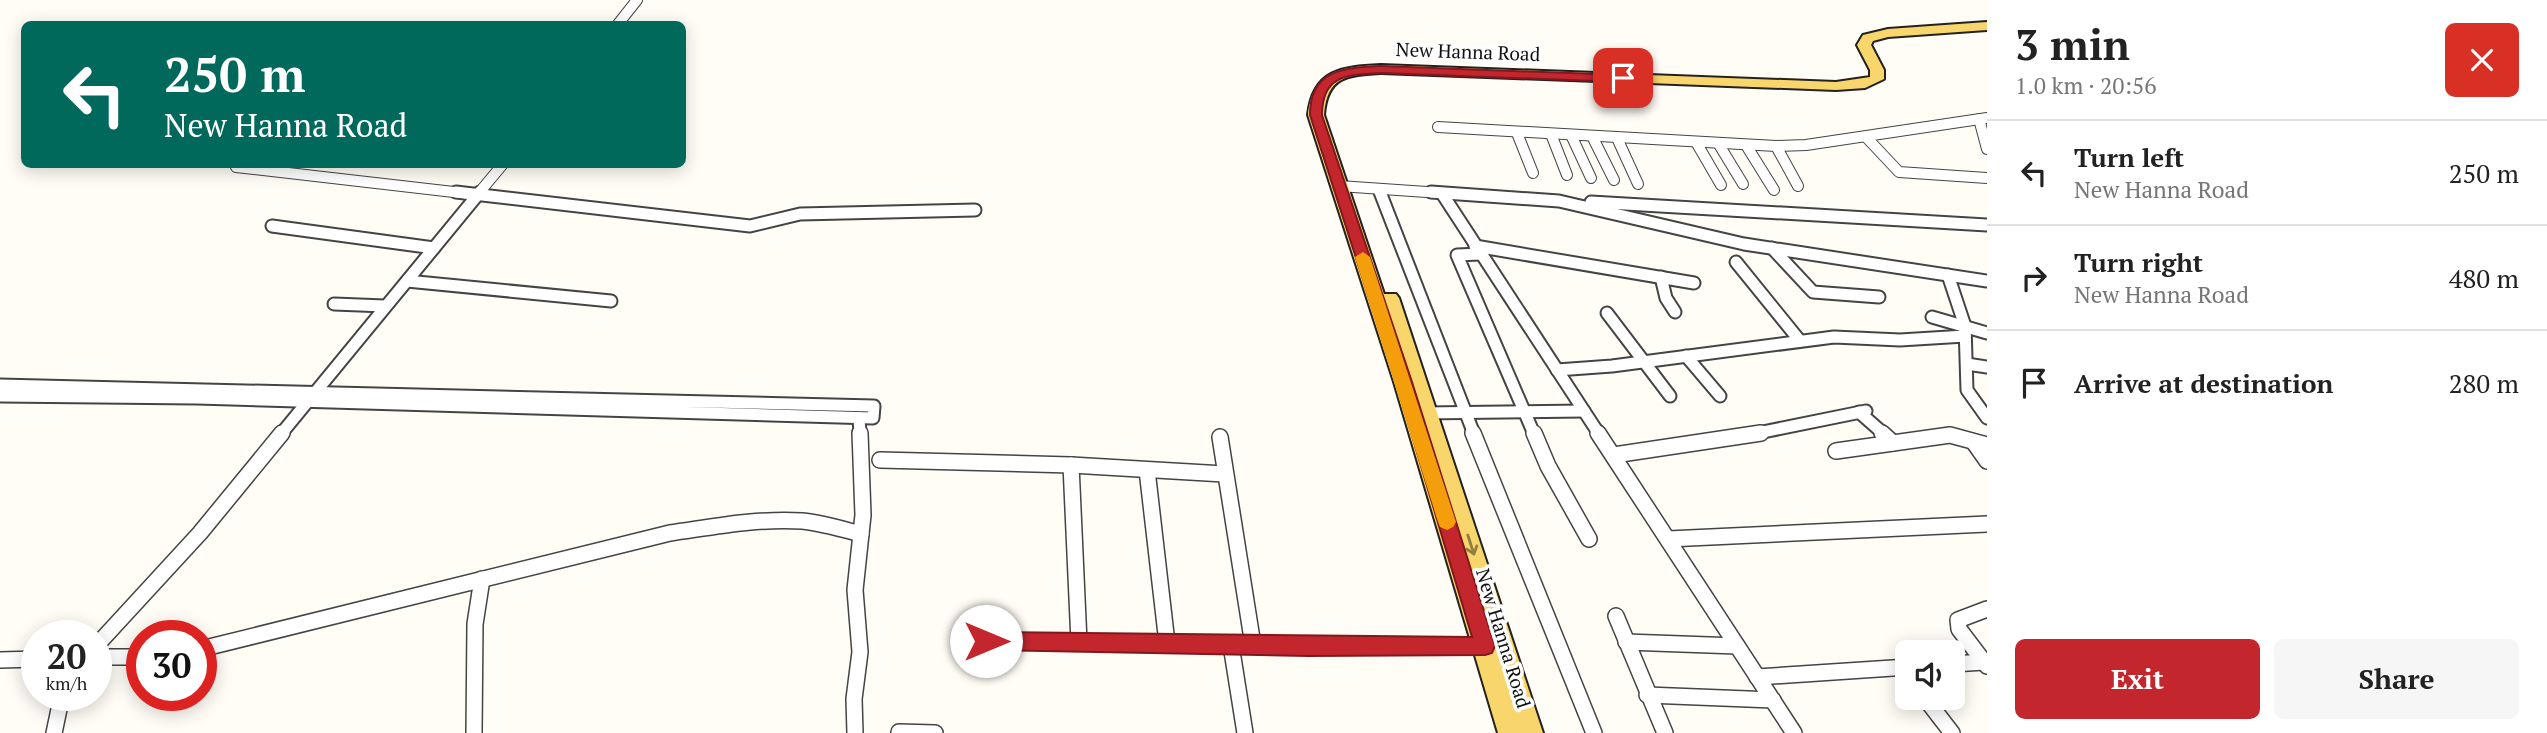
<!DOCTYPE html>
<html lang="en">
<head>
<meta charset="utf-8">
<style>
	:root { --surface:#fff; --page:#f6f6f6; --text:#222; --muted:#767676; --line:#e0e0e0; --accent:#c4262e }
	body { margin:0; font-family:"PT Serif",serif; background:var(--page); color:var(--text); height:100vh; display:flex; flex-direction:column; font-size:26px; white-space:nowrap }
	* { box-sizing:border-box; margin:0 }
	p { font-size:23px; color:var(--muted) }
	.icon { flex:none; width:38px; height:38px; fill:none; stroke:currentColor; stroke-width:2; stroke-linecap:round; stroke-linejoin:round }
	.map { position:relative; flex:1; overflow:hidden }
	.drawer { display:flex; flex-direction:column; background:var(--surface); width:560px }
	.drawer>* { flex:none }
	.guide { position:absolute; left:21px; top:21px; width:665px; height:147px; border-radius:10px; box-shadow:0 4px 18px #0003; background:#00695c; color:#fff; overflow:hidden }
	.buttons { position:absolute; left:1895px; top:640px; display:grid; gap:14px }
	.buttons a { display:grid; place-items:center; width:70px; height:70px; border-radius:10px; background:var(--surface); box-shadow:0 4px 18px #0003; font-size:35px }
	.speed { position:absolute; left:21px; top:620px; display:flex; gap:14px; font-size:35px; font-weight:700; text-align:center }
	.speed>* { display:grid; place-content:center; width:91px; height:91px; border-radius:50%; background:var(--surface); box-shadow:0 4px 18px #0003; line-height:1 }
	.speed small { font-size:18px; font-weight:400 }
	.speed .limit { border:10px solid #d22; background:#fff; color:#111 }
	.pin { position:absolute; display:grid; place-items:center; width:60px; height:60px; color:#fff; margin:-30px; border-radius:14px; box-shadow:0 4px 10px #0006 }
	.me { position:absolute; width:77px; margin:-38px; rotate:90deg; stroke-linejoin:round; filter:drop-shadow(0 0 5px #0008) }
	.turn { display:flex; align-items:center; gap:24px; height:147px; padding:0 28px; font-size:32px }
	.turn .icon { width:91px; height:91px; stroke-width:2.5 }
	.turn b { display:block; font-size:49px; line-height:60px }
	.round { display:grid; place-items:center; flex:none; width:74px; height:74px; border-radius:10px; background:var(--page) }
	.summary { display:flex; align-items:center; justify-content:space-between; height:119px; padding:0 28px }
	h1 { font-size:42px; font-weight:800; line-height:52px }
	.primary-button { display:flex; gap:14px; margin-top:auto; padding:14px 28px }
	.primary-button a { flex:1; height:80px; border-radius:10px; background:var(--accent); color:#fff; font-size:28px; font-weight:800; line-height:80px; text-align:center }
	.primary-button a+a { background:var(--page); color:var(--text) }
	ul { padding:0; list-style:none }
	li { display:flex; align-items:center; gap:21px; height:105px; padding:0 28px; border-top:2px solid var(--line) }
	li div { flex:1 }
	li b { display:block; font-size:26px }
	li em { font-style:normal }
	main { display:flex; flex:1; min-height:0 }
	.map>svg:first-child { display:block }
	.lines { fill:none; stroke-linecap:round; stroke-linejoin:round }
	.minor-far2-casing { stroke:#444; stroke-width:12 }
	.minor-far1-casing { stroke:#444; stroke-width:15 }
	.minor-casing { stroke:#444; stroke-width:18 }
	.primary-casing { stroke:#222; stroke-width:4 }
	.minor-far2 { stroke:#fff; stroke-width:10 }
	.minor-far1 { stroke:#fff; stroke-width:11 }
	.minor { stroke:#fff; stroke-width:15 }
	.primary { fill:#f9d66b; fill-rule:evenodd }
	.oneway { stroke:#917d42 }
	.route { fill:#c4262e; stroke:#7f191e; stroke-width:2 }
	.slow { fill:#f59e0b }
	.labels { text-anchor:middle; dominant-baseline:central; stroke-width:7; stroke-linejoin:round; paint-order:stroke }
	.street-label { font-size:19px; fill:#111; stroke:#fff }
</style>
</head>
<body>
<main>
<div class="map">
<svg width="1987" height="733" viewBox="0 0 1987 733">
	<rect width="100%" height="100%" fill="#fffdf5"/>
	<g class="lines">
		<defs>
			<g id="minor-far2">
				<path d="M618,24L637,0"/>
				<path d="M1979,119L1987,149"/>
				<path d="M1438,127L1776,146L1806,145L1987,118"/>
				<path d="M1517,133L1533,173"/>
				<path d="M1551,134L1567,175"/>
				<path d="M1571,135L1591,178"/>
				<path d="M1592,136L1614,180"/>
				<path d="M1866,137L1899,172L1987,178"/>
				<path d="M1617,138L1638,184"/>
				<path d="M1696,142L1721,185"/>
				<path d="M1718,143L1743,184"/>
				<path d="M1746,145L1774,190"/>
				<path d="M1776,146L1798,186"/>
				<path d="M238,164L236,167L471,194"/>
				<path d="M1339,186L1456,194"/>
				<path d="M1379,190L1381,194"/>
				<path d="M478,194L503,164"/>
			</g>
			<g id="minor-far1">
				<path d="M456,192L750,226L800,214L975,210"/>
				<path d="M1380,192L1474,434"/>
				<path d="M1431,192L1559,201L1744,244L1987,281"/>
				<path d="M1443,195L1599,434"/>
				<path d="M1591,202L1987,225"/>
				<path d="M272,226L434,248"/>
				<path d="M1475,246L1694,283"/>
				<path d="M1772,248L1813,292L1879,297"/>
				<path d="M1480,254L1457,255L1534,434"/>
				<path d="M1736,262L1800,341"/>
				<path d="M1948,275L1965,326L1967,390L1987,418"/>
				<path d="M1661,277L1666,298L1675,312"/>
				<path d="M407,281L611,301"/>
				<path d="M334,304L385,306"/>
				<path d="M1607,313L1670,396"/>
				<path d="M1932,317L1987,333"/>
				<path d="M1686,356L1720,396"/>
				<path d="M1967,364L1987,367"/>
				<path d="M1557,370L1612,366L1834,337L1900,340L1965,336"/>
				<path d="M0,385L874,406L873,418L197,398L0,396"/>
				<path d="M1859,412L1884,434"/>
				<path d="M1423,413L1584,411"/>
				<path d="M859,418L860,434"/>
				<path d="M281,434L480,192"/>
				<path d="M1753,434L1866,411"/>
			</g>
			<g id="minor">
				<path d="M1473,433L1594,733"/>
				<path d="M1534,433L1548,466L1589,539"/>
				<path d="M1598,433L1794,733"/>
				<path d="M1882,433L1893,443"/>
				<path d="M1220,437L1253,645"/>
				<path d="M1975,444L1987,461"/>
				<path d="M1836,451L1950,435L1987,445"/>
				<path d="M1614,455L1761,433"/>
				<path d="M880,460L1071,465L1224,474"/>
				<path d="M1071,465L1079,642"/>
				<path d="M1147,470L1167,643"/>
				<path d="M1668,539L1987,524"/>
				<path d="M1987,609L1958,620L1959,629L1987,666"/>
				<path d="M1616,616L1665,733"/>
				<path d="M986,641L1308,647L1485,646"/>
				<path d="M1626,642L1737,646"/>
				<path d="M1231,645L1245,733"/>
				<path d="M96,646L200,533L282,433"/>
				<path d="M201,649L670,533C713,527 758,518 802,521C822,523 842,529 861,534"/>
				<path d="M96,657H142"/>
				<path d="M0,660L37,659"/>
				<path d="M1953,664L1984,662"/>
				<path d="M1757,677L1908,667"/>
				<path d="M1647,695L1773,700"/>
				<path d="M1925,698L1952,733"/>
				<path d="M899,732L935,733"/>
				<path d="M54,733L62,695"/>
				<path d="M474,733L475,624L482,579"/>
				<path d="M855,733L854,699L860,652L855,590L863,515L860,433"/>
			</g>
			<path id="primary" d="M1987,22V30L1888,37L1873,41L1871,45L1884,70V79L1865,88L1836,90L1381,73C1347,75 1327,76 1324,115L1384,294H1396L1399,298L1543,733H1498L1394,382L1308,115C1313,69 1342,67 1381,65L1836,82L1870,77V70L1857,45L1863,35L1888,29Z"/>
		</defs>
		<use href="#minor-far2" class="minor-far2-casing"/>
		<use href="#minor-far1" class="minor-far1-casing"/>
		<use href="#minor" class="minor-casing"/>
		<use href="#primary" class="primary-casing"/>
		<use href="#minor-far2" class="minor-far2"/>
		<use href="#minor-far1" class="minor-far1"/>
		<use href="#minor" class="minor"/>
		<use href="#primary" class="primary"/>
	</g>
	<defs><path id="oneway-shaft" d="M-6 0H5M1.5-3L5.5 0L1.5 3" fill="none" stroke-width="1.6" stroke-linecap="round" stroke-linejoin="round" transform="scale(1.75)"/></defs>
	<use class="oneway" href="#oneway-shaft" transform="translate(1471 545) rotate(72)"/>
	<path class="route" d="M1381,66L1623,75L1629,78L1623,82L1381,73C1348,75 1322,74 1322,115L1412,382L1495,646L1492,653L1485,655L1308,656L986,650L979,648L976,641L979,635L986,632L1472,637L1396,382L1310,115C1310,69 1344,68 1381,66Z"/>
	<path class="slow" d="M1363,252L1370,257L1456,522L1453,527L1447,530L1440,527L1438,522L1355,257Z"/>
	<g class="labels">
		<g class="street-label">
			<text transform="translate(1468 51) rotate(2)">New Hanna Road</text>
			<text transform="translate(1504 638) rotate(73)">New Hanna Road</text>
		</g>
	</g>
</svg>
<div class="buttons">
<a><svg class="icon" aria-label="sound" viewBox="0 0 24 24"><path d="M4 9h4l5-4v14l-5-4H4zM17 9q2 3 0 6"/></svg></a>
</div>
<div class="speed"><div>20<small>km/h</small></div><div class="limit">30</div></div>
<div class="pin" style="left:1623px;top:78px;background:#d93025"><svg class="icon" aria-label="arrive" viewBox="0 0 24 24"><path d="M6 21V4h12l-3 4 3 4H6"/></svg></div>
<svg class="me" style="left:986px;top:641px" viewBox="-20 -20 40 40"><circle r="19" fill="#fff"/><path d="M0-13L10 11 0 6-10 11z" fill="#c4262e"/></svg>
<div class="guide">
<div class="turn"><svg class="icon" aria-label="left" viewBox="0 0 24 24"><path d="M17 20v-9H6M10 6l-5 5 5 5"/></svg><div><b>250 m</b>New Hanna Road</div></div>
</div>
</div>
<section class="drawer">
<div class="summary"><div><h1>3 min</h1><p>1.0 km · 20:56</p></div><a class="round" style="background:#d93025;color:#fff"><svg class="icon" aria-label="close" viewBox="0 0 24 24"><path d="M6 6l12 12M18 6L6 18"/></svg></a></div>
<ul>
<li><svg class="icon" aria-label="left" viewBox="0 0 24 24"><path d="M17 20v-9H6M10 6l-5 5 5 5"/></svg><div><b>Turn left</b><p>New Hanna Road</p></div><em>250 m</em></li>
<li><svg class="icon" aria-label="right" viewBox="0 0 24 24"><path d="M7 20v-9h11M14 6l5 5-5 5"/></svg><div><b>Turn right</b><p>New Hanna Road</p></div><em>480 m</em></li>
<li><svg class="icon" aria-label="arrive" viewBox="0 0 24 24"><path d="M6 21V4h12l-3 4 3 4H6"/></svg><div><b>Arrive at destination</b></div><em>280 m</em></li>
</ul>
<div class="primary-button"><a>Exit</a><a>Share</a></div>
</section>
</main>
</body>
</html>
